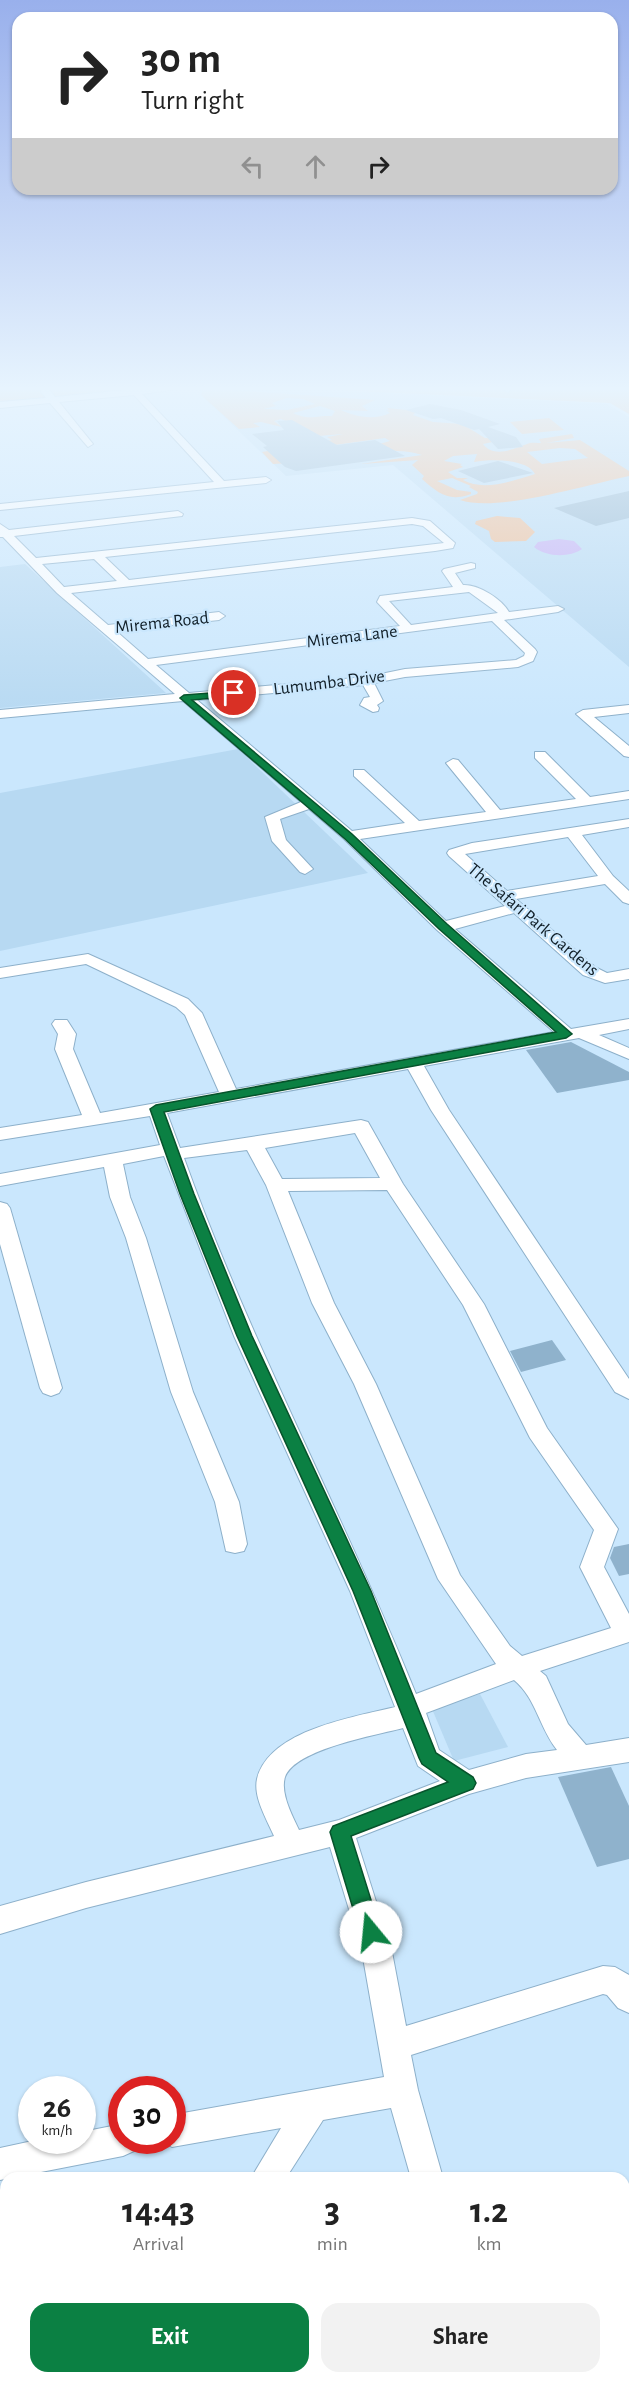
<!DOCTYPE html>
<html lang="en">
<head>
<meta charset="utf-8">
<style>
	:root { --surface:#fff; --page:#f2f2f2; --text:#222; --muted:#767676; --accent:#0b8043 }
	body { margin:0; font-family:"Alegreya Sans",sans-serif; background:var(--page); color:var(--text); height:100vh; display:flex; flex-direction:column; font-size:22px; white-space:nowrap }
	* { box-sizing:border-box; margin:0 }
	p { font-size:20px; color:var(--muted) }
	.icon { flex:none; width:33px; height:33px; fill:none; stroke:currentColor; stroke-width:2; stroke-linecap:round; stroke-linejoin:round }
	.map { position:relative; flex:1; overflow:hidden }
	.drawer { position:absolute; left:0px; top:2172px; width:630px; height:212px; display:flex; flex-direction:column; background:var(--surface); border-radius:18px 18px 0 0; box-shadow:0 2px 4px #0004 }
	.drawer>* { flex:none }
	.guide { position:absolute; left:12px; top:12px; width:606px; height:183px; border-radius:18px; box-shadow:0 2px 4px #0004; background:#fff; color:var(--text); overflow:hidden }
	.speed { position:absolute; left:18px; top:2076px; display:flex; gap:12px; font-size:30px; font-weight:700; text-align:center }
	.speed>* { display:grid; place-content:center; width:78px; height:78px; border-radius:50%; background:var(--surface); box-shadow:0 2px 4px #0004; line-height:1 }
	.speed small { font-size:15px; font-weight:400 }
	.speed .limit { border:9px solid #d22; background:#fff; color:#111 }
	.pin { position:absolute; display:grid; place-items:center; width:51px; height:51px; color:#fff; margin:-26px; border:3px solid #fff; border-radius:50%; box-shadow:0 2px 6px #0007 }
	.me { position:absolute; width:66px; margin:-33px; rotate:343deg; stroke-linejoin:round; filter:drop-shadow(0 0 4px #0008) }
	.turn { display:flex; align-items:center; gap:21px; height:126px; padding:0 30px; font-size:27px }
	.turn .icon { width:78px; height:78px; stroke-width:2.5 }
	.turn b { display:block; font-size:42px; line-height:51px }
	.lanes { display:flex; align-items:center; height:57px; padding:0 30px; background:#0003; justify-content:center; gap:30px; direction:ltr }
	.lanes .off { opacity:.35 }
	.eta { display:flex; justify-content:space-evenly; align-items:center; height:102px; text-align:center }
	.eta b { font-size:36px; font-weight:700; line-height:42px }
	.primary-button { display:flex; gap:12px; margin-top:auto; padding:12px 30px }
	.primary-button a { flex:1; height:69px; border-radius:18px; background:var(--accent); color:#fff; font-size:24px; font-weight:700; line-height:69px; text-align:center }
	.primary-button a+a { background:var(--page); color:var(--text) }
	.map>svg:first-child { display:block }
	.built { fill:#b7d9f2 }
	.green { fill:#f3b98c; fill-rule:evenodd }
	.water { fill:#c3aaf3 }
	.building { fill:#8fb2cc }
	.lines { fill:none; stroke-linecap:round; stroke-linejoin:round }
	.minor-casing { stroke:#8db0ca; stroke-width:2 }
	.minor { fill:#fff; fill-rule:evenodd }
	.route { fill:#0b8043; stroke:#07532c; stroke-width:1.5 }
	.labels { text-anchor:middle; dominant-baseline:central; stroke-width:4.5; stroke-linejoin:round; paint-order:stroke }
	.far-street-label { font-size:18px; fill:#111f28; stroke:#cae7fd }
</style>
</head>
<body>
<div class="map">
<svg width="629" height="2383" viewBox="0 0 629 2383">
	<rect width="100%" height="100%" fill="#cae7fd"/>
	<g class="built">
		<path d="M203,386L288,388L607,404L629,417V667L393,465L286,476L201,395Z"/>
		<path d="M25,564L166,693L0,708V567Z"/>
		<path d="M238,749L368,873L0,951V793Z"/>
		<path d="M480,1694L508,1747L454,1761L432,1709Z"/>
	</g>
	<g class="green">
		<path d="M0,386H180L0,402Z"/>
		<path d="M251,386H629V414L610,403Z"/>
		<path d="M203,388L375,400L362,406L368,411L341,410C354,416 373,421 390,413L386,410L390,411L387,408L417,411L413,415L433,422L462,424L485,438L506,439L483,444C494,459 516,448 527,444C530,442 537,443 541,443L539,439L572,434L574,438L546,443L580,440L629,471V476C589,484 497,513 460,500L477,494L478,492L469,487L471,486L452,478L437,481L457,490L471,492V494C449,502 439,494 422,479L424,476L412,465L418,460L361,464L422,455C405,449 389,453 372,446L390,441L385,438L320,447L290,463L273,464L262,452L332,440L327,437L343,434L318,436L281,419L274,421L282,427L261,422L253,423L260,427L239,429L201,395ZM287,398L303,399L315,404L287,410L263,409L276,406L272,403ZM320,406L335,411L332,416C314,415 310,421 293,413ZM560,448L575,449L588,458L542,464L527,452ZM477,454L474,462C495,458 528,460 535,474C515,480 484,492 463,480L468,478H457L448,472L463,467L460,465L462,464L444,461L453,456Z"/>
		<path d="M549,418L564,430L522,434L510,422Z"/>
		<path d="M497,516L520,518L535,532L526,541L495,542L491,539L489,531L475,524L476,521Z"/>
	</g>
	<path class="water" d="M559,539L574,541L582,549C569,558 546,557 534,547L538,542Z"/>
	<g class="building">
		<path d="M430,404L461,410L500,424L488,427L516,437L523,447L498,449L479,429L474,430L441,418L433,419L406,410Z"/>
		<path d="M292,420L337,445L375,440L405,456L296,471L285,467L263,447L267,446L252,434L284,430L277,421Z"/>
		<path d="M498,461L533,473L484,483L458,471Z"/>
		<path d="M629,491V518L596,526L554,508Z"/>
		<path d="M571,1042L629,1072V1080L557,1093L526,1050Z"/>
		<path d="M552,1340L566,1360L521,1372L510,1351Z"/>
		<path d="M629,1544V1574L619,1576L610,1558L614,1547Z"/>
		<path d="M611,1767L629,1806V1859L597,1867L558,1777Z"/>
	</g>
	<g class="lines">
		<defs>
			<g id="minor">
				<path d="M37,386H46L55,397L168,386H199L142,394L224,481L266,477L271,480L266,483L0,510V504L214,482L134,395L59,402L93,444L88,447L50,403L0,408V402L46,398Z"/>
				<path d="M500,386H510L512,389L508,392Z"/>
				<path d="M178,511L183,514L182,516L14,536L36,558L412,518L430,521L455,543L453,548L435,551L71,593L108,625L219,612L225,616L219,620L116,631L148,659L400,626L377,602L380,596L453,587L442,571L444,569L471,563L475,564V568L455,573L463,585C478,584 502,599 509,612L558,606L564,609L558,612L504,620L535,649L537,652L533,661L518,667L405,677L374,683L383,701L377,705L379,708L378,711L373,712L360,705L364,698L370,697L363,685L197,700L352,831L405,823L354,776V770H364L419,821L486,812L446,763L453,759L458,760L500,810L576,799L535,758V752H545L590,797L629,791V799L360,839L446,921L505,906L449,856L447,853L449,850L472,843L629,819V827L582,835L613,876L629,891V904L623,902L605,884L516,899L595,967L607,973L629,969V979L605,983L583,975L514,913L455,929L571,1029L629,1019V1029L599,1035L629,1048V1059L579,1038L424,1066L449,1110L629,1379V1399L615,1392L431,1110L408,1069L167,1113L180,1148L361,1120L368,1122L403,1184L484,1304L547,1428L618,1529L604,1567L629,1614V1642L540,1671L546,1676L568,1724L586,1745L629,1738V1762L526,1778L469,1794L356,1838L392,1952L406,2026L603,1966L615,1967L629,1975V2013L618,2008L607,1995L603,1994L411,2055L418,2090L443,2178H411L391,2108L323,2120L286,2178H251L281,2128L172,2147L160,2140H172V2115L384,2077L362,1952L330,1847L86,1908L0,1934V1906L86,1882L274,1836C267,1820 253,1797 257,1779C269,1730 354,1717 395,1707L350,1591L234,1336L164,1156L123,1164L130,1197L146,1238L193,1392L239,1502L247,1544L244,1551L235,1553L226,1551L215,1502L171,1392L126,1238L110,1197L104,1167L0,1186V1174L160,1145L150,1116L0,1140V1128L82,1115L55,1049L58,1034L52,1024L55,1020H67L76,1034L73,1049L100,1113L219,1092L185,1015L176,1007L86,964L0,978V968L88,954L188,999L202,1013L236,1089L554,1032L437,930L344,839L309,809L280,819L286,840L313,869L305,874L300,872L272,841L265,817L301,802L183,701L0,718V710L175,694L57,593L3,537H0V524L9,530ZM412,524L423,526L444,543L129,580L105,557ZM94,559L117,581L64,587L42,564ZM469,592L498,613L411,625L389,601ZM492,621L525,653L524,656L516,660L405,669L366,677L189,693L156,665ZM568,837L598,876L507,891L465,854ZM355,1133L380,1178L282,1179L265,1148ZM247,1150L266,1185L312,1303L354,1384L438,1579L496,1664L416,1694C343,1513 250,1342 184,1158ZM387,1190L463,1305L530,1438L594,1530L580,1567L611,1628L522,1656L510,1646L460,1575L376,1384L334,1303L288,1191ZM514,1680C536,1698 539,1727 557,1750L526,1754L469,1770L439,1750L426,1713ZM403,1728L418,1766L440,1781L339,1820L299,1830C292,1815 280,1793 285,1777C295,1749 377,1735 403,1728Z"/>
				<path d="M629,705V713L594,717L629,746V757L624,756L576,714L583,710Z"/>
				<path d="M0,1202L7,1204L10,1208L62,1388L59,1393L51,1396L43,1393L40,1388L0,1244Z"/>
				<path d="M122,2124V2140H139L134,2151L123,2156L0,2180V2148L37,2140H82V2132Z"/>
				<path d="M0,2192L6,2195V2229L0,2226Z"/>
				<path d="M629,2243V2277L624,2279V2245Z"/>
				<path d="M224,2378H273L271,2383H222Z"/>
				<path d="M357,2378H393L395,2383H359Z"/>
			</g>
		</defs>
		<use href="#minor" class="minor-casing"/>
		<use href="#minor" class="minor"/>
	</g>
	<linearGradient id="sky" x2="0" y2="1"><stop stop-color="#99b0ec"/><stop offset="0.54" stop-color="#e7f4fe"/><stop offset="1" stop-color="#e7f4fe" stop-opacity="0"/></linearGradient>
	<rect width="629" height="720" fill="url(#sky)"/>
	<path class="route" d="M237,691V695L234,696L192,700L352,834L447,924L572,1034L566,1038L164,1112L194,1194L252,1336L371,1591L436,1753L473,1777L476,1783L473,1789L351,1836L381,1932L378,1938L371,1941L364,1938L360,1932L330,1832L333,1826L448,1782L422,1764L419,1758L353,1591L237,1336L180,1194L150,1109L156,1105L556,1032L439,929L345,839L180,698L184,695Z"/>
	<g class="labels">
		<g class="far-street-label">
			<text transform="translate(162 623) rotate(-6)">Mirema Road</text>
			<text transform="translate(352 637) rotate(-7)">Mirema Lane</text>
			<text transform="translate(329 683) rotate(-7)">Lumumba Drive</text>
			<text transform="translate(533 920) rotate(40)">The Safari Park Gardens</text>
		</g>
	</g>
</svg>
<div class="speed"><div>26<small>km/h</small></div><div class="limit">30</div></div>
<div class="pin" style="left:234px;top:693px;background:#d93025"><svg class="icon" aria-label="arrive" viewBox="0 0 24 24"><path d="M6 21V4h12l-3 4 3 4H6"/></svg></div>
<svg class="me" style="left:371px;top:1932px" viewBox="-20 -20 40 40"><circle r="19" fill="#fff"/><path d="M0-13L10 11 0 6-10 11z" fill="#0b8043"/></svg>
<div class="guide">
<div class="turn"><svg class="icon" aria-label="right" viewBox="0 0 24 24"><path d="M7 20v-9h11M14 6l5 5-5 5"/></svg><div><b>30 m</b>Turn right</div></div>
<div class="lanes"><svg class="icon off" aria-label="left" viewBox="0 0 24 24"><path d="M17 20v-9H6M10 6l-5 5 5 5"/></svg><svg class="icon off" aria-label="ahead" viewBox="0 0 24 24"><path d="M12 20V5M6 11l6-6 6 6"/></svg><svg class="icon" aria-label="right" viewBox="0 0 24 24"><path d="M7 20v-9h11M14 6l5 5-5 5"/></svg></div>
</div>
<section class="drawer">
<div class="eta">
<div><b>14:43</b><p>Arrival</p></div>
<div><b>3</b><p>min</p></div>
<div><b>1.2</b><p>km</p></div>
</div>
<div class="primary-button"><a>Exit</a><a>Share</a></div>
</section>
</div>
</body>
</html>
